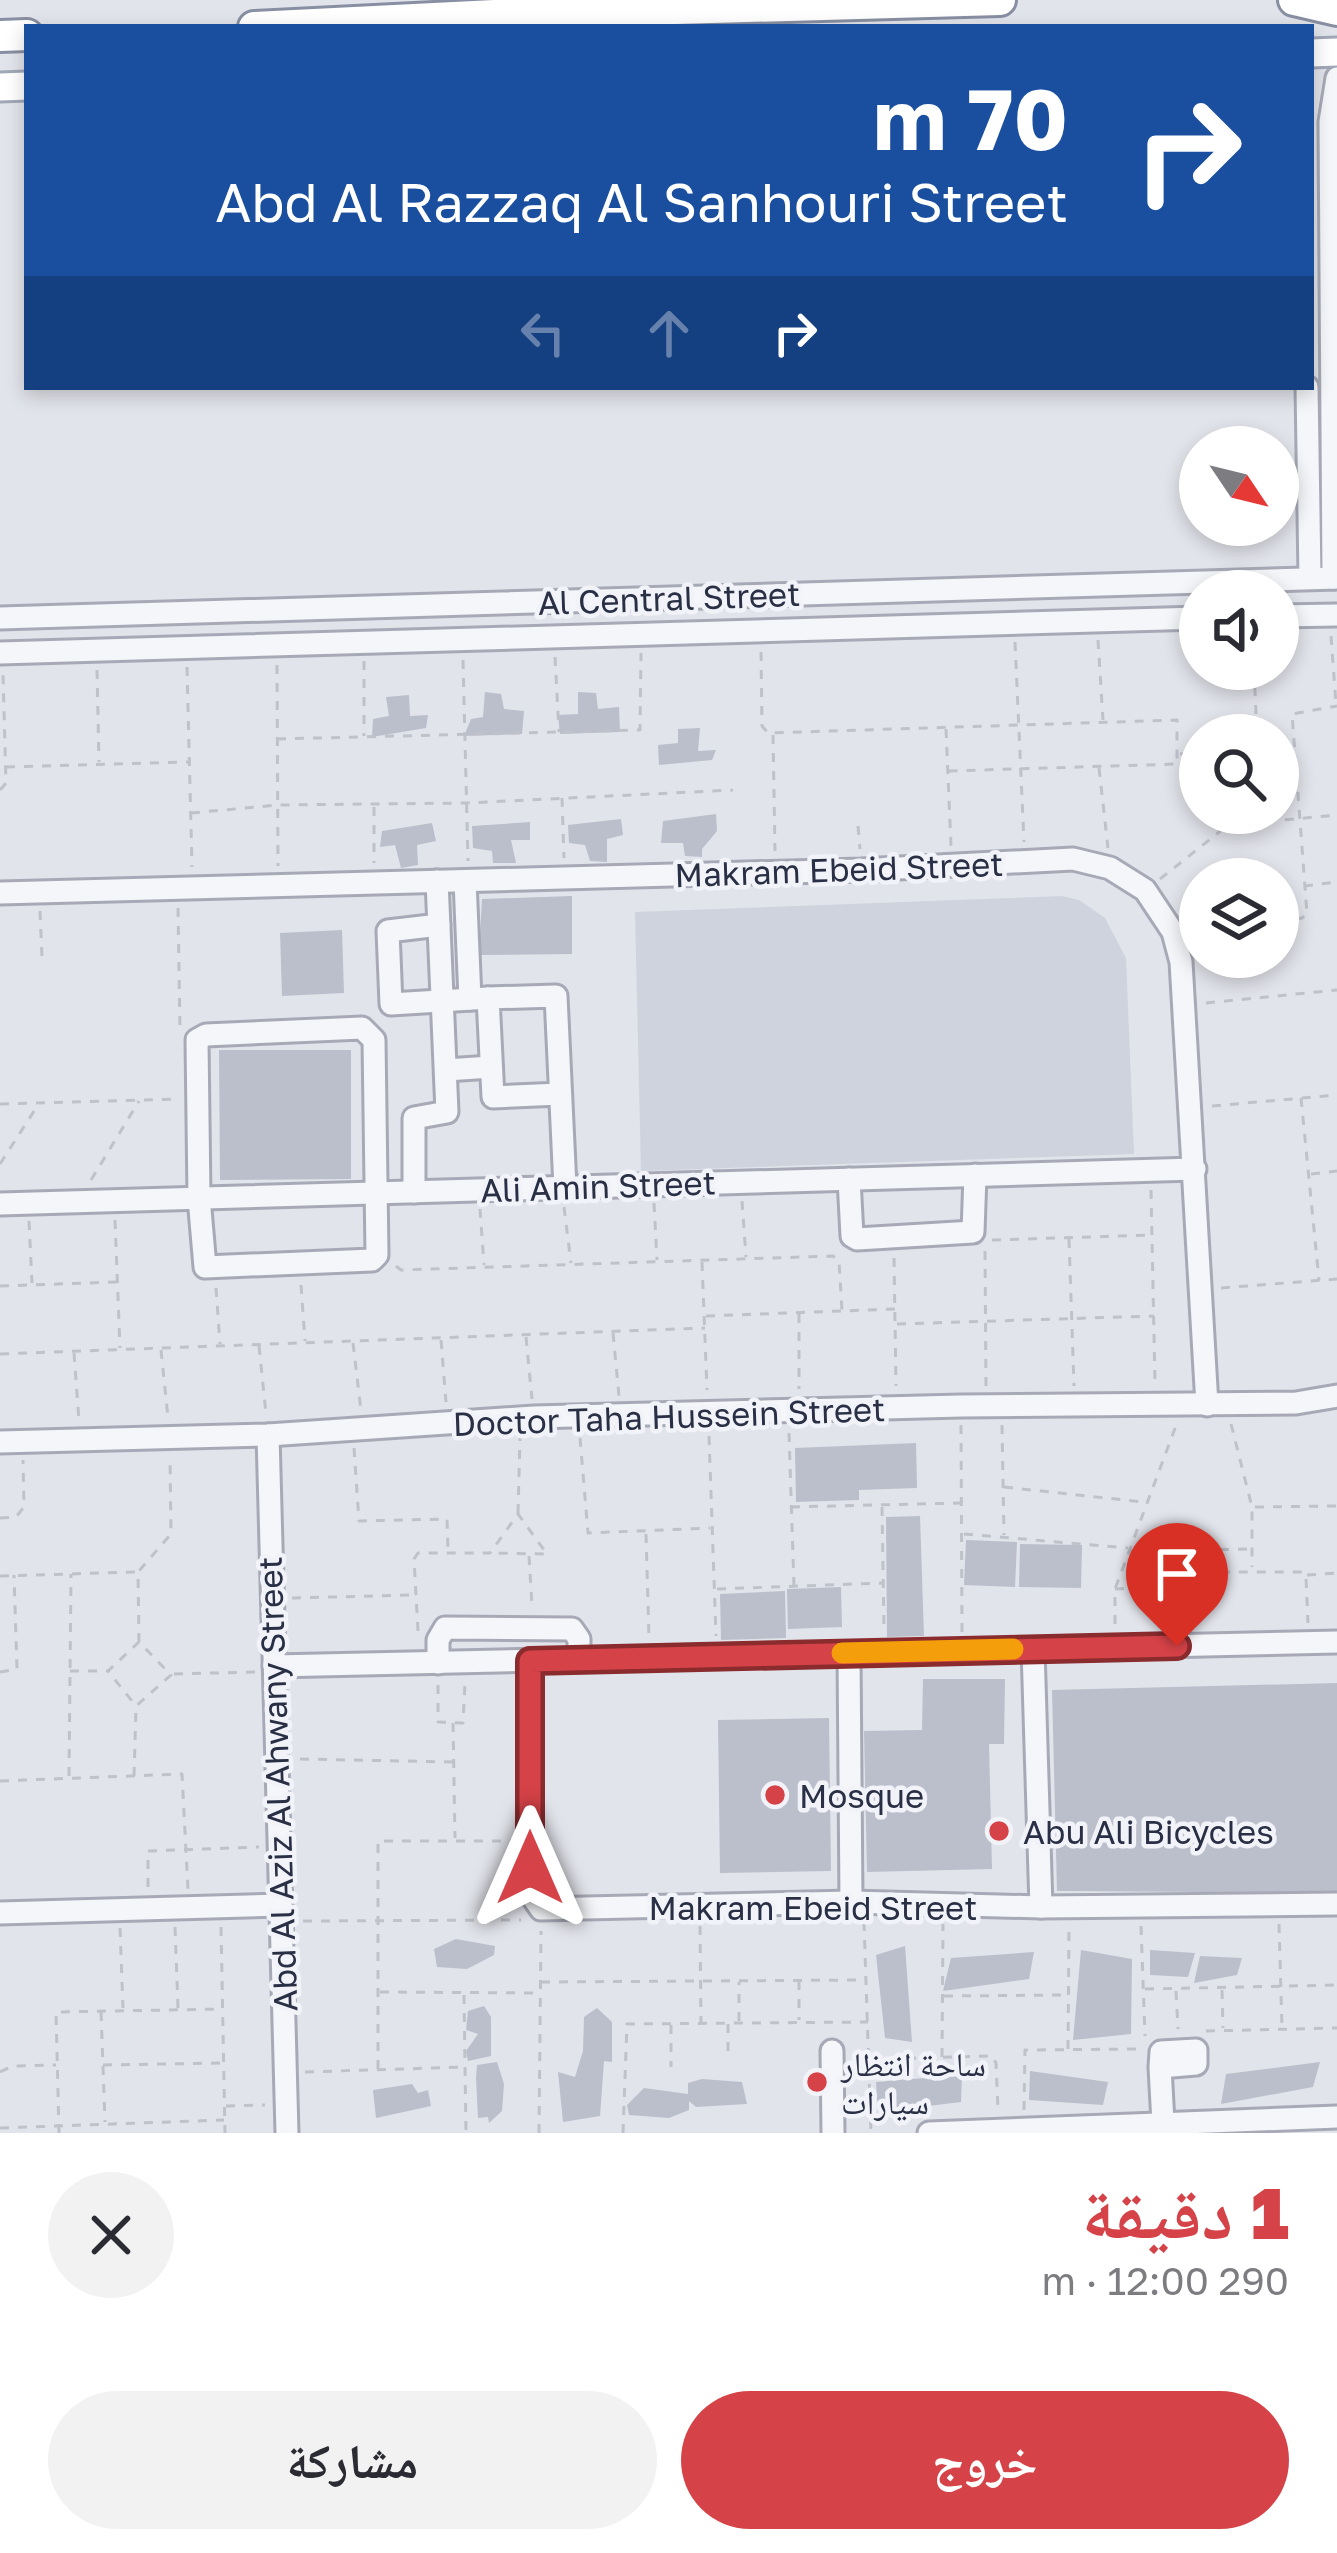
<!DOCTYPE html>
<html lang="ar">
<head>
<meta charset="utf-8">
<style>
	:root { --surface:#fff; --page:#f2f2f3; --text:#2b2b33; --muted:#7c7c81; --accent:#d54247 }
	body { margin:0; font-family:"Golos Text","Noto Naskh Arabic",sans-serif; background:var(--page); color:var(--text); direction:rtl; height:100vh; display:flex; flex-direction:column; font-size:45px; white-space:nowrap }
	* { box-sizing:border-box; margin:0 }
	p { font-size:39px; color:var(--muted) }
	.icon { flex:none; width:66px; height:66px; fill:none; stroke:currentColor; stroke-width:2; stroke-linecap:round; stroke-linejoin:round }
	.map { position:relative; height:2133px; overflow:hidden; direction:ltr }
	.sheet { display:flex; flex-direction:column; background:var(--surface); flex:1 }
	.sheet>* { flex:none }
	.top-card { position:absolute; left:24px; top:24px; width:1290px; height:366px; border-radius:0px; box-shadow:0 6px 18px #0003; direction:rtl; background:#1a4fa0; color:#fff; overflow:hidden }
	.needle { width:78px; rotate:125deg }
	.fabs { position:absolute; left:1179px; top:426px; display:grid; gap:24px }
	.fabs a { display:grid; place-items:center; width:120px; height:120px; border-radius:50%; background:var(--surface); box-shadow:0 6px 18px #0003; font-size:60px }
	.pin { position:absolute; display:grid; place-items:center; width:102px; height:102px; color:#fff; margin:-123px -51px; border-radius:50% 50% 50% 0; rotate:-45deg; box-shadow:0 0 12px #0007 }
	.pin .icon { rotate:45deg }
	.me { position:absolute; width:132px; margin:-66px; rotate:0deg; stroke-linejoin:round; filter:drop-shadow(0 0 9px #0008) }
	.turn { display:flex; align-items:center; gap:42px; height:252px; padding:0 48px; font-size:54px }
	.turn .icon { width:156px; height:156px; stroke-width:2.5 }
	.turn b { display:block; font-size:84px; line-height:102px }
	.lanes { display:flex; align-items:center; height:114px; padding:0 48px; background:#0003; justify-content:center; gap:60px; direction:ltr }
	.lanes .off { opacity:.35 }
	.round { display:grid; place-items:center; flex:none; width:126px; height:126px; border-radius:63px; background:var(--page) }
	.head { display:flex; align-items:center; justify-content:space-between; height:204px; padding:0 48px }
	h1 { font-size:72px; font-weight:800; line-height:90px; color:var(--accent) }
	.primary-button { display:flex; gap:24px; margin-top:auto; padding:24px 48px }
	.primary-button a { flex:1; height:138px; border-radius:72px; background:var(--accent); color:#fff; font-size:48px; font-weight:800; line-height:138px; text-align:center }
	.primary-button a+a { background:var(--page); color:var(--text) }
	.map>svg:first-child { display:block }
	.built { fill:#cfd3dd }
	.building { fill:#bbbfcb }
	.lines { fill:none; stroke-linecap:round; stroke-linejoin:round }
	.minor-casing { stroke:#a7aab6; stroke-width:27 }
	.major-casing { stroke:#a0a7b7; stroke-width:33 }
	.highway-casing { stroke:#888fa2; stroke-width:36 }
	.path { stroke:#c0c2ca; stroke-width:3; stroke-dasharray:9 9; stroke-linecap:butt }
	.minor { stroke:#f5f6f9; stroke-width:21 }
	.major { stroke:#fff; stroke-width:27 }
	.highway { stroke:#fff; stroke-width:30 }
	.route-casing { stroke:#8a2b2e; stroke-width:30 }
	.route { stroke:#d54247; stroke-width:21 }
	.slow { stroke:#f59e0b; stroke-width:21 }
	.poi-dot { fill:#d54247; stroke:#f1f3f8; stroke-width:4.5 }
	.labels { text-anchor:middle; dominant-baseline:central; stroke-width:9; stroke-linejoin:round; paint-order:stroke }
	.street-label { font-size:33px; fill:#292f44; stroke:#f1f3f8 }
	.poi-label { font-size:33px; fill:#292f44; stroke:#f1f3f8; text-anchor:start }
</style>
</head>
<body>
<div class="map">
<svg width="1337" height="2133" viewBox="0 0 1337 2133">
	<rect width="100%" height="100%" fill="#e2e4eb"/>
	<path class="built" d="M1062,896L1079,900L1105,918L1126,958L1134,1154L641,1171L635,912Z"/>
	<g class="building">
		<path d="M485,692L501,694L504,709L524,711L522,734L464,736L471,719L483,717Z"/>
		<path d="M578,692L596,693L598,709L619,707L620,732L560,734L558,715L578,714Z"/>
		<path d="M409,695L410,716L428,715L426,728L372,737L373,719L389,716L386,697Z"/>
		<path d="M700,728L698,751L716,750L712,760L659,765L658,745L678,743V729Z"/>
		<path d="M716,814L717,831L702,849V857L685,856L683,843H661L663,821Z"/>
		<path d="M621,819L623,835L607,839V862L590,861L585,845L569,843L568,825Z"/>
		<path d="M530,822V840H511L516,863H493L492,851L473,848L472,826Z"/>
		<path d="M432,823L436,841L417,845L418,865L401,868L395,845L380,847L382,831Z"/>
		<path d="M572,896V954L479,955L482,899Z"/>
		<path d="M342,930L344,993L282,996L280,933Z"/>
		<path d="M219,1050H351V1179L220,1180Z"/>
		<path d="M916,1443L917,1488L859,1490V1500L796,1502L795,1448Z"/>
		<path d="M920,1516L924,1636L887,1637L886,1517Z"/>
		<path d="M966,1540L1017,1542L1015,1587L964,1585Z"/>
		<path d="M1020,1544L1082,1545L1081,1588L1019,1587Z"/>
		<path d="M841,1587L842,1627L788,1629L787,1589Z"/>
		<path d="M785,1591L786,1638L721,1640L720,1594Z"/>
		<path d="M923,1679H1005L1004,1744H989L992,1869L867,1872L864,1731L922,1730Z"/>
		<path d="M1337,1683V1893L1057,1891L1052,1690Z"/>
		<path d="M829,1718L831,1871L720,1873L718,1720Z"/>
		<path d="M456,1939L495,1946L494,1955L467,1969L437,1967L434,1949Z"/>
		<path d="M905,1946L912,2042L885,2038L876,1955Z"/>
		<path d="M1081,1950L1132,1959L1131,2034L1073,2040Z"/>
		<path d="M1150,1950L1195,1953L1188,1977L1150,1975Z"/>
		<path d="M1034,1952L1029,1979L943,1991L951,1958Z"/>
		<path d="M1200,1956L1242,1958L1237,1975L1194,1983Z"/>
		<path d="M484,2006L491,2017V2056L468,2061L466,2051L478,2034L466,2030L468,2011Z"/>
		<path d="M597,2008L612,2022V2062L604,2061L600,2116L563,2122L558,2072L575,2077L583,2051L584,2017Z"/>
		<path d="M497,2062L504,2084L502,2111L489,2123L488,2117L478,2118L476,2078L477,2065Z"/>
		<path d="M1320,2062L1313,2087L1221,2104L1226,2074Z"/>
		<path d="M1030,2071L1108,2082L1103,2105L1029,2100Z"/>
		<path d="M962,2075L961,2102L878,2112L876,2082Z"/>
		<path d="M702,2079L742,2082L747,2104L696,2107L689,2101V2110L669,2118L629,2115L627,2105L644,2088L688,2094V2083Z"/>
		<path d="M412,2084L418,2093L428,2090L431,2106L376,2118L373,2090Z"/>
	</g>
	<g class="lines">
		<defs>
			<g id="minor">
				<path d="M1307,387L1310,578"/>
				<path d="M1333,578L1330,122L1337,78"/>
				<path d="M1278,616L1337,615"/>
				<path d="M0,618L1337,578"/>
				<path d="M0,653L1200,618"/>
				<path d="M465,881L470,999"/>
				<path d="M0,893L861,870L1073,859L1110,868L1145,890L1173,932L1181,962L1207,1405"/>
				<path d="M439,925L388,931L391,1004L488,998"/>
				<path d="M362,1028L374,1040L377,1255L372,1260L205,1267L199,1198L197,1040L206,1035Z"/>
				<path d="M446,1070L491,1067"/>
				<path d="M560,1094L493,1097L488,998L556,996L565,1187"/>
				<path d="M849,1179L852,1236L857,1239L973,1232L975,1175"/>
				<path d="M414,1192V1118L447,1112L437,881"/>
				<path d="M0,1204L1195,1169"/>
				<path d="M268,1435L287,2133"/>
				<path d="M0,1442L268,1435L534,1417L961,1406L1296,1403L1337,1396"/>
				<path d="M1033,1649L1041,1907"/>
				<path d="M849,1653L851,1902"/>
				<path d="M530,1661V1893L541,1909L851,1902L1041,1907L1337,1904"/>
				<path d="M438,1663V1640L445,1628L572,1629L579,1639V1660"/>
				<path d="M274,1666L1337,1642"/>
				<path d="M0,1913L281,1905"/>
				<path d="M832,2051L833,2133"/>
				<path d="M1160,2067L1161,2052L1196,2050V2064L1160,2067L1163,2123"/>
				<path d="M929,2133L1337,2117"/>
			</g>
			<g id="major">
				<path d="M1311,53L1337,52"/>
				<path d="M0,87L27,86"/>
			</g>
			<g id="highway">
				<path d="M1294,0L1337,10"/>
				<path d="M254,27L534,13L1000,0"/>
				<path d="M0,36L27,35"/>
			</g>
		</defs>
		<use href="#minor" class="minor-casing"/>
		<use href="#major" class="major-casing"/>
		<use href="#highway" class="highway-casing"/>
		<g class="path">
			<path d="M1331,636L1336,704"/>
			<path d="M1098,640L1103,720"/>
			<path d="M1015,642L1024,842"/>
			<path d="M761,652L762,726L768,733L1177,720V764L948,771"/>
			<path d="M555,657L559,732"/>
			<path d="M463,660L468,861"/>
			<path d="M364,661V736"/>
			<path d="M277,665L278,866"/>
			<path d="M187,667L192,867"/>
			<path d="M1254,669L1257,735"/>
			<path d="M97,670L99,762"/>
			<path d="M946,729L951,846"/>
			<path d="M773,735L775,851"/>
			<path d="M277,739L640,730L641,653"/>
			<path d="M1278,745L1293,744"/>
			<path d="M1180,754L1200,752"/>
			<path d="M6,767L189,762"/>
			<path d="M1099,768L1108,848"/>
			<path d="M0,790L6,783L3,675"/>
			<path d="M562,798L564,858"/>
			<path d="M374,807V863"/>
			<path d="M191,813L278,805L466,803L733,790"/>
			<path d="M858,826L860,849"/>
			<path d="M1160,879L1228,825L1337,815"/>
			<path d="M1304,886L1337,882"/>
			<path d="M178,908L180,1030"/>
			<path d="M40,911L42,957"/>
			<path d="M1278,921L1302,918L1307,914L1292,714L1337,706"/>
			<path d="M1206,1003L1337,990"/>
			<path d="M1301,1098L1319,1280"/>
			<path d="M0,1104L180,1099"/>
			<path d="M1212,1106L1337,1095"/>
			<path d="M0,1164L38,1105"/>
			<path d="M1311,1174L1337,1171"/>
			<path d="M91,1180L139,1101"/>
			<path d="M1151,1190L1155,1384"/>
			<path d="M742,1201L746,1257"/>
			<path d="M654,1203L657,1260"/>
			<path d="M564,1207L571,1263"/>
			<path d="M480,1209L484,1265"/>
			<path d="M115,1220L120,1348"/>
			<path d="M29,1221L32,1283"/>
			<path d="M1069,1239L1074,1386"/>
			<path d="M992,1240L1153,1235"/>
			<path d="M985,1251L986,1386"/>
			<path d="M894,1258L896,1386"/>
			<path d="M702,1262L707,1390"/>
			<path d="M396,1266L401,1270L833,1256L839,1261L842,1311"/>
			<path d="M301,1285L305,1341"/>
			<path d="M0,1286L117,1282"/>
			<path d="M216,1288L220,1344"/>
			<path d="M1221,1288L1337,1279"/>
			<path d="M799,1314V1389"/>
			<path d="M706,1316L895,1309"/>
			<path d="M897,1324L1154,1316"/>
			<path d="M613,1333L619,1396"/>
			<path d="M526,1337L532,1399"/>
			<path d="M441,1340L446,1402"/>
			<path d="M353,1343L361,1411"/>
			<path d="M259,1346L266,1414"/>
			<path d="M161,1350L168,1418"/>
			<path d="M74,1353L79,1421"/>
			<path d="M0,1354L705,1328"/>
			<path d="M1231,1424L1252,1507V1567"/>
			<path d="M961,1425L962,1632"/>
			<path d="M1002,1425L1004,1535"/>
			<path d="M789,1433L794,1587"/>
			<path d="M709,1436L716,1636"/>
			<path d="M580,1438L588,1533L710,1528"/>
			<path d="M354,1448L359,1521L447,1519L448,1550"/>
			<path d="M1004,1487L1143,1502"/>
			<path d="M791,1507L960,1503"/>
			<path d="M882,1507L884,1629"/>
			<path d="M1255,1507L1337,1506"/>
			<path d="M518,1513L520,1438"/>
			<path d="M0,1518L16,1517L24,1507L23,1460"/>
			<path d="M646,1534L649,1638"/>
			<path d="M964,1534L1128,1548"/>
			<path d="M1130,1551L1252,1549"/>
			<path d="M529,1556L532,1606"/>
			<path d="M1307,1575L1337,1573"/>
			<path d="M0,1576L136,1572"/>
			<path d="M717,1589L883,1583"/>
			<path d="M1115,1589L1177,1585"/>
			<path d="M292,1598L414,1595"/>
			<path d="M1115,1624V1589L1177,1423"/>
			<path d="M1178,1624L1183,1572H1303L1306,1578L1308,1623"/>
			<path d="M418,1631L414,1559L418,1553H490L518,1514L547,1554L490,1553"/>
			<path d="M139,1642L138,1572L171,1534L170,1457"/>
			<path d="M70,1671H108L139,1642L171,1675L136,1706L108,1671"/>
			<path d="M0,1672L17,1669L14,1575"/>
			<path d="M174,1674L255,1672"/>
			<path d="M438,1685V1722L463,1723L465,1682"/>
			<path d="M453,1723L455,1838"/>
			<path d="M300,1759L454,1762"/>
			<path d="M69,1776L71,1574"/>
			<path d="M134,1776L136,1708"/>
			<path d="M0,1781L182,1774L188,1890"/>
			<path d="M148,1887V1851L259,1847"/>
			<path d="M303,1921L521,1920"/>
			<path d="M864,1922L871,2133"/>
			<path d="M1279,1924L1282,2028"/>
			<path d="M700,1926L701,2023"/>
			<path d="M1141,1926L1145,2036"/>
			<path d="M175,1927L178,2008"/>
			<path d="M221,1927L225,2133"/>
			<path d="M120,1928L123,2008"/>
			<path d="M799,1981V2020"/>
			<path d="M541,1982L866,1980"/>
			<path d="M1145,1989L1337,1985"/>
			<path d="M1222,1990L1223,2028"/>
			<path d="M1176,1991L1178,2029"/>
			<path d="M380,1992L539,1993"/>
			<path d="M464,1995L466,2133"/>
			<path d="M944,1996L1066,1995"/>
			<path d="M101,2012L105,2122"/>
			<path d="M739,2021V1982"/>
			<path d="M728,2024V2060"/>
			<path d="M671,2025V2067"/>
			<path d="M1206,2031L1337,2028"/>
			<path d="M1068,2049L1069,1927"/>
			<path d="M942,2057L943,1924"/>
			<path d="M871,2059L992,2056L996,2063L998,2109"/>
			<path d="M103,2065L221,2063"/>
			<path d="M378,2069V1841H512"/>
			<path d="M0,2072L13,2066L56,2065"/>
			<path d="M305,2072L465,2067"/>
			<path d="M226,2106L265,2105"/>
			<path d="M1024,2110L1025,2050L1141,2049"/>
			<path d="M0,2128L224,2120"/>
			<path d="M59,2133L56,2012L223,2009"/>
			<path d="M539,2133L541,1931"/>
			<path d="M623,2133L627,2024L868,2022"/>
		</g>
		<use href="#minor" class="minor"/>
		<use href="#major" class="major"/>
		<use href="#highway" class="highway"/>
	</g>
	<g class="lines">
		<defs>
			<path id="route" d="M530,1868V1661L1177,1646"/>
		</defs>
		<use href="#route" class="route-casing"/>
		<use href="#route" class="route"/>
		<path class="slow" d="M842,1653L1013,1649"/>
	</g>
	<g class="poi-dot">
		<circle cx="775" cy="1795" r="12"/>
		<circle cx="999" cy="1831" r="12"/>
		<circle cx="817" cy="2082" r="12"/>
	</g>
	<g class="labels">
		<g class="street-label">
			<text transform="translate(669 598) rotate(-2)">Al Central Street</text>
			<text transform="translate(839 869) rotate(-2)">Makram Ebeid Street</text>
			<text transform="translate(598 1186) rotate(-2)">Ali Amin Street</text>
			<text transform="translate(669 1416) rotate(-2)">Doctor Taha Hussein Street</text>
			<text transform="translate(277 1784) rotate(-92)">Abd Al Aziz Al Ahwany Street</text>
			<text x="813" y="1907">Makram Ebeid Street</text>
		</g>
		<g class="poi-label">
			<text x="799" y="1795">Mosque</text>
			<text x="1023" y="1831">Abu Ali Bicycles</text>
			<text x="841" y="2063">ساحة انتظار<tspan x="841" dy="38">سيارات</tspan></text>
		</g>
	</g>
</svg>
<div class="fabs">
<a><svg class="needle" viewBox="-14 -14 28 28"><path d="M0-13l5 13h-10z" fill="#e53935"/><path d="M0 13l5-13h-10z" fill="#7c7c81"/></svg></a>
<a><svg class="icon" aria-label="sound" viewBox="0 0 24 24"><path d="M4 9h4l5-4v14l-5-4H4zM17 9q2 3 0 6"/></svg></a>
<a><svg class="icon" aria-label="search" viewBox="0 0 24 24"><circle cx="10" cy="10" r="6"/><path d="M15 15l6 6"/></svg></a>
<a><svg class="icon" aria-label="layers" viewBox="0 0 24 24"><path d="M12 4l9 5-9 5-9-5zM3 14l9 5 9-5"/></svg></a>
</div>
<div class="pin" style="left:1177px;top:1646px;background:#d93025"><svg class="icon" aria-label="arrive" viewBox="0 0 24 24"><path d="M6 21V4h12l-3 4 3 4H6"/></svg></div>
<svg class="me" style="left:530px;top:1868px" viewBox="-20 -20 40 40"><path d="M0-17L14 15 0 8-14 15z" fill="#d54247" stroke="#fff" stroke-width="4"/></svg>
<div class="top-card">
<div class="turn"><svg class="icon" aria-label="right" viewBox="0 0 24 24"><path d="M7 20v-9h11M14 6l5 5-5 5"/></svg><div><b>70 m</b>Abd Al Razzaq Al Sanhouri Street</div></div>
<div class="lanes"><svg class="icon off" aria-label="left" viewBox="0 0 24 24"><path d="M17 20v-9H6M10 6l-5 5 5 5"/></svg><svg class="icon off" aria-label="ahead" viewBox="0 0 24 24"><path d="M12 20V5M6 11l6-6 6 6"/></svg><svg class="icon" aria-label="right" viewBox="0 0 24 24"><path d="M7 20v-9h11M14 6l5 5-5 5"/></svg></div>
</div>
</div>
<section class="sheet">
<div class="head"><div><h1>1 دقيقة</h1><p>290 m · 12:00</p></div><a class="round"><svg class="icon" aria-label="close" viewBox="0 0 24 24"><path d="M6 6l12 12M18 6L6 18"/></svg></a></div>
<div class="primary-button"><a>خروج</a><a>مشاركة</a></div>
</section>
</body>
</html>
